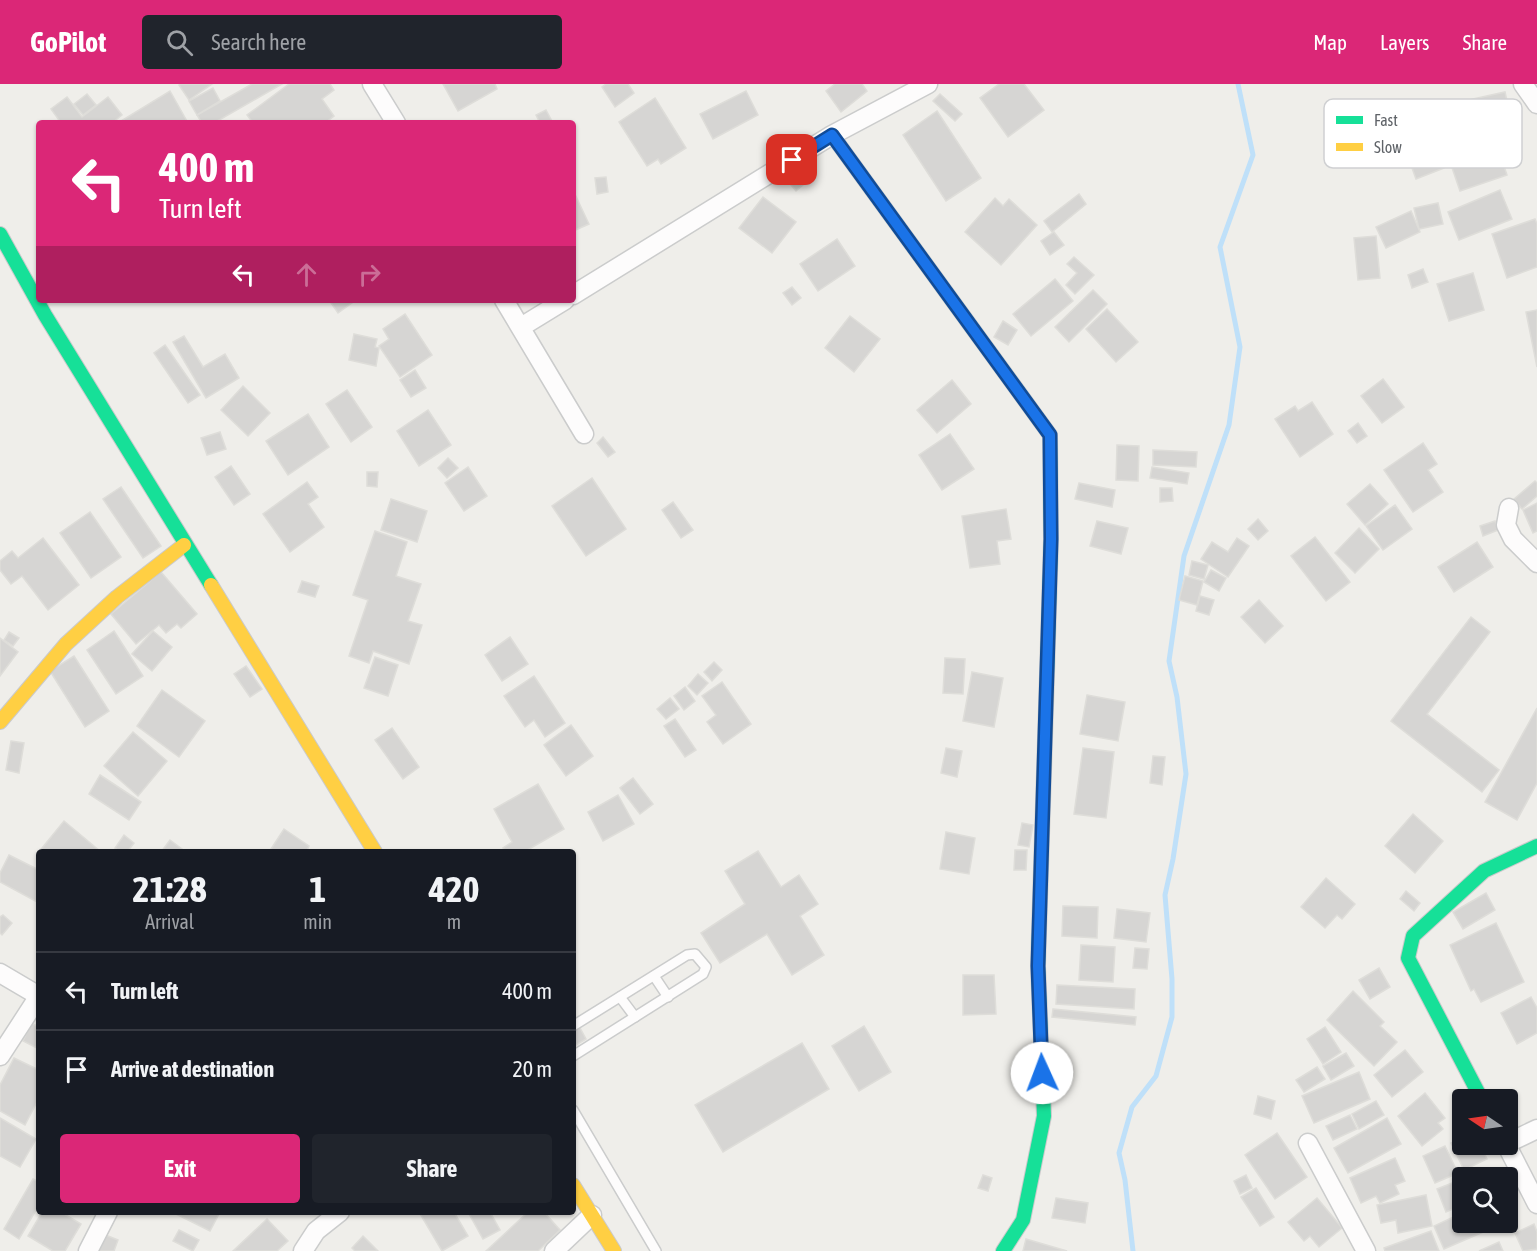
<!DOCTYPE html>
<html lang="en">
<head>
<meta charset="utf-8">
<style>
	:root { --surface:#171b24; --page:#20242c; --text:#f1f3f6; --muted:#9ea1a6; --line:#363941; --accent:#db2777 }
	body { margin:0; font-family:"Asap Condensed",sans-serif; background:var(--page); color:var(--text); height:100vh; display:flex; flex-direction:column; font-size:22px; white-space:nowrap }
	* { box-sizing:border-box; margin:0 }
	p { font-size:20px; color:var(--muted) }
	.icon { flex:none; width:33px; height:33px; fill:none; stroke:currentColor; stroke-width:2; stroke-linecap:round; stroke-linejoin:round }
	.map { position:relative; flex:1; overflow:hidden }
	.side { position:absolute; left:36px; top:765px; width:540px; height:366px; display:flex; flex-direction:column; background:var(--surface); border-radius:6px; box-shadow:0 2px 4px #0004 }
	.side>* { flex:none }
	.guide { position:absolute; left:36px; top:36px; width:540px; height:183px; border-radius:6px; box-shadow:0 2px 4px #0004; background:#db2777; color:#fff; overflow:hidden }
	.needle { width:39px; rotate:283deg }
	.controls { position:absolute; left:1452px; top:1005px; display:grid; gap:12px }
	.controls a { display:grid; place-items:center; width:66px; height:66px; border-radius:6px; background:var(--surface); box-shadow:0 2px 4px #0004; font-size:30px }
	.pin { position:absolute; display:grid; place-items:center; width:51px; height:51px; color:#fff; margin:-26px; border-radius:12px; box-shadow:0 3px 9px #0006 }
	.me { position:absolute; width:66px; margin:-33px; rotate:358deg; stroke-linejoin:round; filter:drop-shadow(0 0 4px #0008) }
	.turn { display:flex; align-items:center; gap:21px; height:126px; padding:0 24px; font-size:27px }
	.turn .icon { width:78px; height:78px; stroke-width:2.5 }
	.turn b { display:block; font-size:42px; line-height:51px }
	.lanes { display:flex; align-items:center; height:57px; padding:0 24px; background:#0003; justify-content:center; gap:30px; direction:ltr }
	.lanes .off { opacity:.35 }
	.eta { display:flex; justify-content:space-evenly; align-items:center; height:102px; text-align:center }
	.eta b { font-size:36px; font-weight:700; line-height:42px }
	.action { display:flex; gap:12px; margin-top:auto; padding:12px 24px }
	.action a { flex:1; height:69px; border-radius:6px; background:var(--accent); color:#fff; font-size:24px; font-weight:700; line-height:69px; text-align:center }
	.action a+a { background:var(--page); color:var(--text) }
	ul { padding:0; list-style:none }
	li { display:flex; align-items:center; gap:18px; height:78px; padding:0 24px; border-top:2px solid var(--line) }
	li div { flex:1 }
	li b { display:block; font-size:22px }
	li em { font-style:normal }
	header { display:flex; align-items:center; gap:36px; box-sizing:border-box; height:84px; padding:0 30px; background:var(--accent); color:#fff }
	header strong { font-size:28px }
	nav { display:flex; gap:33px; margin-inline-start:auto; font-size:21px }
	.search { width:420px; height:54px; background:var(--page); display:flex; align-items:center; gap:15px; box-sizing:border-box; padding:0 21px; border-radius:6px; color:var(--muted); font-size:22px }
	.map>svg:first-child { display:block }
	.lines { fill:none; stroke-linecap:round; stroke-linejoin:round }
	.stream { stroke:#bfe0f9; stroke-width:5 }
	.building { fill:#d6d5d3; stroke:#deddd9; stroke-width:1.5 }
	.lane-casing { stroke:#cbcccc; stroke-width:12 }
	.street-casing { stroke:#cbcccc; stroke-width:21 }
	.fast-casing { stroke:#cacacb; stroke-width:16 }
	.slow-casing { stroke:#cacacb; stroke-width:16 }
	.lane { stroke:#fdfcfc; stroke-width:9 }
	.street { stroke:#fdfcfc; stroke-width:18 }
	.fast { stroke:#16e098; stroke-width:14 }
	.slow { stroke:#ffcf43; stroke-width:14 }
	.route-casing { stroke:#114b97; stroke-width:15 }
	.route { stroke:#1a73e8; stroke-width:10 }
	.key { fill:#fff; stroke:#cfd0d2; stroke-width:1.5 }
	.key-label { font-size:16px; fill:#5f6368 }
</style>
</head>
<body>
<header>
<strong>GoPilot</strong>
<div class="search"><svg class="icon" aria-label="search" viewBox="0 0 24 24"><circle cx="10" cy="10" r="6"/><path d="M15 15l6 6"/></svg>Search here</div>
<nav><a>Map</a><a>Layers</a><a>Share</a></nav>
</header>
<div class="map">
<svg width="1537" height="1167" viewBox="0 0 1537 1167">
	<rect width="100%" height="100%" fill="#efeeea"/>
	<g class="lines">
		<path class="stream" d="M1133,1167L1125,1096L1119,1069L1132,1023L1156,992L1172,933V895L1165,811L1173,775L1186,690L1177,613L1169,577L1184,472L1229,341L1240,263L1220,163L1253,71L1238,0"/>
	</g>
	<g class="building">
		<path d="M180,0H212L189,16L179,1Z"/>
		<path d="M252,0H282L214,39H202L197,31Z"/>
		<path d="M289,0H330L334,6L322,15L334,32L325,39H253L247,31Z"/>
		<path d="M443,0H495L497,5L458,27Z"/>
		<path d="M606,0H628L634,9L615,23L602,3Z"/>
		<path d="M835,0H862L867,7L841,28L826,7Z"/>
		<path d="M999,0H1024L1044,26L1008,53L980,14Z"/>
		<path d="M213,4L220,17L197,31L189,17Z"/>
		<path d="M170,7L188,39H122L121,37Z"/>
		<path d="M746,7L758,31L713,55L700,30Z"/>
		<path d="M1505,8L1511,35L1456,47L1450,20Z"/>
		<path d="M87,10L96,21L83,31L74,20Z"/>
		<path d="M940,10L962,30L955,37L933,17Z"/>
		<path d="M67,13L82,33L108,13L122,31L112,39H61L51,25Z"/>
		<path d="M655,14L686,64L661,80L658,75L647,82L619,38Z"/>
		<path d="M546,26L553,39H540L536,31Z"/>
		<path d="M937,27L981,94L946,117L903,51Z"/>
		<path d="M1516,49L1521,62L1500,70L1507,91L1460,107L1448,72Z"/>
		<path d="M1440,73L1444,84L1416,95L1412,84Z"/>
		<path d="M801,84L810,95L796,107L787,96Z"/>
		<path d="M606,93L608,108L597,110L595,94Z"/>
		<path d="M573,106L589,140L573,147Z"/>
		<path d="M1500,106L1512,135L1459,156L1448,128Z"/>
		<path d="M1079,110L1086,120L1052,148L1044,137Z"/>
		<path d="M763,113L796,138L772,169L739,144Z"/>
		<path d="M995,114L1003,122L1009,115L1037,141L1001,181L965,148Z"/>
		<path d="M1438,119L1443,140L1419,145L1414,124Z"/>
		<path d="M1411,127L1420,148L1386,164L1376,143Z"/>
		<path d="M1535,135L1537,140V183L1507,194L1492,150Z"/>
		<path d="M1054,148L1064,161L1050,171L1041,157Z"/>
		<path d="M1376,152L1380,194L1358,196L1354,154Z"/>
		<path d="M837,155L855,182L818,207L800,180Z"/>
		<path d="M1074,173L1094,191L1075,210L1066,201L1077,189L1067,180Z"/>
		<path d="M1423,185L1428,198L1412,204L1408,191Z"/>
		<path d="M1473,189L1484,226L1449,237L1437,200Z"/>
		<path d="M1055,195L1073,217L1031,252L1013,230Z"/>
		<path d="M792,203L801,214L792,221L783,209Z"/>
		<path d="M1093,206L1107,220L1069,258L1055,243Z"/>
		<path d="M329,216H356L338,229Z"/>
		<path d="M1107,225L1138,258L1116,278L1086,245Z"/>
		<path d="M1537,226V283L1526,228Z"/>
		<path d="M405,230L432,271L400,293L379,262L389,255L383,245Z"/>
		<path d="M850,232L880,255L854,288L825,264Z"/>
		<path d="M1003,237L1017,246L1008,261L994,253Z"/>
		<path d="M354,250L377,255L375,263L379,264L376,282L349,276Z"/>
		<path d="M184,252L203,283L225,270L239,294L206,314L173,258Z"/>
		<path d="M165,261L200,311L188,319L154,269Z"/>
		<path d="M415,286L426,304L411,313L400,296Z"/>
		<path d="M1383,295L1404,323L1382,339L1361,312Z"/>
		<path d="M952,296L971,320L937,349L917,326Z"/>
		<path d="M243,302L270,329L248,352L221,326Z"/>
		<path d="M347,306L372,343L351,358L326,320Z"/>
		<path d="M1312,318L1333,350L1300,373L1275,335L1295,322L1298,327Z"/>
		<path d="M428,326L451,361L419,382L397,347Z"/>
		<path d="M308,330L329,363L288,391L266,357Z"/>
		<path d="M1358,339L1367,352L1357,359L1348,347Z"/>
		<path d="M220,348L226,365L207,371L201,354Z"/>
		<path d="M950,350L974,385L942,406L919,371Z"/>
		<path d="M603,353L615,368L608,373L597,359Z"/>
		<path d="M1423,359L1437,380L1428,386L1443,408L1413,428L1384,386Z"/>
		<path d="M1117,361L1139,362L1138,397L1116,396Z"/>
		<path d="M1153,366L1197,368L1196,383L1153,381Z"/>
		<path d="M448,374L458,384L447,394L438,384Z"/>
		<path d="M231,382L250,410L234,421L215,393Z"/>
		<path d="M468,383L487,412L464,427L445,399Z"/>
		<path d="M1152,383L1189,389L1187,400L1150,394Z"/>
		<path d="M367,388H378L377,403L367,402Z"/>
		<path d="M592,394L626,445L586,472L552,422Z"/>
		<path d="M1535,397L1537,399V412L1522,425L1514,415Z"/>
		<path d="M307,398L318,413L308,420L324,443L290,468L263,430Z"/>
		<path d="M1079,399L1115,406L1112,423L1075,415Z"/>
		<path d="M1370,400L1388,420L1365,441L1347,420Z"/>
		<path d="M121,403L161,462L143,474L103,415Z"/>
		<path d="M1160,404H1172L1173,417L1160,418Z"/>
		<path d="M391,415L427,427L417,458L381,446Z"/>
		<path d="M673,418L693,446L681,454L662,426Z"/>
		<path d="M1537,419V447L1533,449L1523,426Z"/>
		<path d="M1395,421L1412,445L1383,466L1366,442Z"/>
		<path d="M1006,425L1011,455L997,457L1000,480L970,484L962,432Z"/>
		<path d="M90,428L121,473L91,494L60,449Z"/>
		<path d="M1258,435L1268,447L1258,456L1248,445Z"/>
		<path d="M1097,437L1128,444L1121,470L1090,462Z"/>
		<path d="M1495,437L1498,446L1483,452L1480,442Z"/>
		<path d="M1359,444L1379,465L1355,489L1335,469Z"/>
		<path d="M375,447L407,458L396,492L421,500L408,537L422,541L409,580L373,567L369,579L349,572L368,516L353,511Z"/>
		<path d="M1315,453L1350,498L1326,517L1291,472Z"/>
		<path d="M43,454L79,501L48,526L22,492L11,500L0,486V477L12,467L18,474Z"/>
		<path d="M1237,454L1249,462L1228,493L1201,475L1212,458L1228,468Z"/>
		<path d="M1477,458L1493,483L1454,508L1438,483Z"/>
		<path d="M1192,477L1208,481L1204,495L1189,491Z"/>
		<path d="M1211,486L1226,494L1219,507L1204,498Z"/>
		<path d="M161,488L197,530L181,544L177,540L166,549L159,541L136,560L111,530Z"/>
		<path d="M1185,492L1203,497L1197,521L1179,516Z"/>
		<path d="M302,497L319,502L315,513L298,508Z"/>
		<path d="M1200,512L1214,516L1209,531L1196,527Z"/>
		<path d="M1259,516L1283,542L1265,559L1241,533Z"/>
		<path d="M1471,533L1490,548L1427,630L1499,686L1482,708L1391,637Z"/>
		<path d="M114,547L143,592L116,610L87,566Z"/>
		<path d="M153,547L172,563L152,587L132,570Z"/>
		<path d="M9,548L19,554L13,562L4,556Z"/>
		<path d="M510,553L528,580L502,597L485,571Z"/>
		<path d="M0,554L18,568L0,592Z"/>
		<path d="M74,572L109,627L85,643L50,587Z"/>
		<path d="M375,573L398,581L388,612L364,604Z"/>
		<path d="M945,574L965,575L963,610L943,609Z"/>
		<path d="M714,578L722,586L712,597L704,588Z"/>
		<path d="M246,582L262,605L250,613L234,590Z"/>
		<path d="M972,588L1003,594L994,643L963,637Z"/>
		<path d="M698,590L708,599L697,611L688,602Z"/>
		<path d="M534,592L565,639L545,653L534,636L525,643L504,612Z"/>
		<path d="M722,598L751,640L723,660L707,638L716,631L702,612Z"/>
		<path d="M685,603L695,617L684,626L674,612Z"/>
		<path d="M162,606L205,637L179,673L137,642Z"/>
		<path d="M1087,611L1125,618L1118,657L1080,650Z"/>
		<path d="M670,614L679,625L666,635L657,625Z"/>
		<path d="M1537,624V699L1517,736L1485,718Z"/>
		<path d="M675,635L696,666L685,673L664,642Z"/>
		<path d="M571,641L593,672L566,692L544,661Z"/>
		<path d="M392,644L419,683L403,695L375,656Z"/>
		<path d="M133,648L167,677L138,712L104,682Z"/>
		<path d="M11,657L24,659L19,689L6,686Z"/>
		<path d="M946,664L962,667L957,693L941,689Z"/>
		<path d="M1083,664L1114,668L1106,734L1074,730Z"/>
		<path d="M1153,672L1165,673L1162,701L1150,699Z"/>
		<path d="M100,691L141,718L129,736L89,710Z"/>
		<path d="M633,694L653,720L640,730L620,704Z"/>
		<path d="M538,700L564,745L524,768H506L503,764L512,758L494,725Z"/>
		<path d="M618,711L634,740L603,757L588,728Z"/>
		<path d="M1413,730L1443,757L1415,789L1385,762Z"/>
		<path d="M64,737L101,768H39V770L38,769Z"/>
		<path d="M1022,739L1033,741L1029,763L1018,761Z"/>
		<path d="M284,745L309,762L306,768H269Z"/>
		<path d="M946,748L975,754L969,790L940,785Z"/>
		<path d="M124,751L134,759L127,768H120L115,764Z"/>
		<path d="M170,756L186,768H161Z"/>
		<path d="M1015,766H1027L1026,786H1014Z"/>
		<path d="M758,767L781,803L799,791L818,820L800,832L824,871L792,891L767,850L720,879L701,849L745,820L725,787Z"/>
		<path d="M9,771L39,786V819L0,798V789Z"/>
		<path d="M1326,794L1355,820L1342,835L1337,831L1325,844L1301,823Z"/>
		<path d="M1406,807L1420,819L1414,827L1400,815Z"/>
		<path d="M1486,809L1495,826L1463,845L1453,828Z"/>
		<path d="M1063,822L1098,823L1097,854L1062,852Z"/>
		<path d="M1117,825L1150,829L1146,858L1114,854Z"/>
		<path d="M3,831L12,839L2,851L0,849V833Z"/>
		<path d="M1496,839L1524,898L1481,918L1474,905L1471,907L1450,861Z"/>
		<path d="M1081,861L1115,863L1113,898L1079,896Z"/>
		<path d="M1135,864L1149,865L1147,885L1133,884Z"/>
		<path d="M1379,884L1390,903L1370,915L1359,896Z"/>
		<path d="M963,891H994L996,930L963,931Z"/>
		<path d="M1057,901L1135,905L1134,925L1056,920Z"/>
		<path d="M1353,907L1384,938L1380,942L1397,958L1374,982L1327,936Z"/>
		<path d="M1531,913L1537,924V949L1517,960L1501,929Z"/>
		<path d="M1053,925L1136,933L1135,941L1052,933Z"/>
		<path d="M31,939L39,943V965L23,957Z"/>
		<path d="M579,942L586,955L573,963V945Z"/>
		<path d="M864,942L891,988L859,1007L832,962Z"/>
		<path d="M1325,943L1341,968L1323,980L1307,955Z"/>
		<path d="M802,959L829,1005L723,1068L695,1021Z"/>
		<path d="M1405,966L1423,988L1392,1013L1374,991Z"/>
		<path d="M1346,969L1354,982L1331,996L1323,982Z"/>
		<path d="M14,974L39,986V1014L25,1041L0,1027V1001Z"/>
		<path d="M1317,983L1325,995L1304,1008L1296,996Z"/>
		<path d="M1359,988L1370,1015L1314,1039L1302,1012Z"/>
		<path d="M1425,1009L1445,1034L1438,1039L1443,1045L1422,1062L1398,1032Z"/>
		<path d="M1258,1012L1275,1017L1271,1035L1254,1030Z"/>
		<path d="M1376,1017L1384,1031L1359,1045L1352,1030Z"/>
		<path d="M1350,1031L1357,1045L1333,1056L1326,1042Z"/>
		<path d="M0,1034L36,1055L20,1083L0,1072Z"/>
		<path d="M1387,1034L1401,1060L1348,1089L1334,1064Z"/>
		<path d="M1277,1049L1307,1093L1275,1115L1245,1071Z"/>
		<path d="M1462,1053V1060H1480L1487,1075L1464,1086L1451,1059Z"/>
		<path d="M1445,1062L1458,1089L1435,1099L1423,1072Z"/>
		<path d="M1395,1074L1405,1097L1395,1101L1399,1110L1380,1119L1376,1112L1361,1119L1350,1094Z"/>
		<path d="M983,1091L992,1094L988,1107L978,1104Z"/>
		<path d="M1246,1091L1252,1104L1240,1110L1234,1097Z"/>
		<path d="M33,1095L39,1098V1121L19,1155L4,1145Z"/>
		<path d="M1462,1095V1121L1446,1128L1437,1105Z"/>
		<path d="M1256,1104L1274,1133L1260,1142L1241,1113Z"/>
		<path d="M1426,1111L1432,1142L1398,1149L1396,1136L1381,1139L1377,1121Z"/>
		<path d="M1056,1114L1088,1119L1085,1139L1052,1134Z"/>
		<path d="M1317,1114L1342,1144L1319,1163L1310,1152L1304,1157L1288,1138Z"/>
		<path d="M42,1128H61L81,1140L65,1167H53L28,1152Z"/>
		<path d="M172,1128H220L210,1147Z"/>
		<path d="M419,1128H454L468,1152L442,1167Z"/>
		<path d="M468,1128H490L500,1146L483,1155Z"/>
		<path d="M528,1128H544L560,1146L538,1167H486Z"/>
		<path d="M1462,1129V1138H1487L1490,1145L1444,1165L1434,1142Z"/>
		<path d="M267,1135L288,1157L277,1167H233Z"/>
		<path d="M1534,1140L1537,1148V1165L1523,1167L1515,1149Z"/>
		<path d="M179,1146L199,1156L193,1167L173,1157Z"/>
		<path d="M1431,1147L1439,1167H1385L1384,1164Z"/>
		<path d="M103,1150L118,1156L114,1167H97Z"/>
		<path d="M363,1152L378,1167H355L352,1164Z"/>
		<path d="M1026,1155L1067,1167H1023Z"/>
		<path d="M1499,1158L1503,1167H1479Z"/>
	</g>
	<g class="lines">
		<defs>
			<g id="lane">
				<path d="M654,892L668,913"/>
				<path d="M620,913L635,933"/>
				<path d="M573,942L687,871L695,870L706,883L703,890L573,972"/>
				<path d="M573,1026L656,1167"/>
			</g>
			<g id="street">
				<path d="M372,0L396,39"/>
				<path d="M1523,0L1537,20"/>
				<path d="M573,211L832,51L928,0"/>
				<path d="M504,216L584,350"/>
				<path d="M521,243L565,216"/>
				<path d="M1509,424L1506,441L1513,455L1537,479"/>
				<path d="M0,889L39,912"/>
				<path d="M0,972L39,912"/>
				<path d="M1308,1059L1366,1167"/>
				<path d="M1508,1059L1537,1045"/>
				<path d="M1506,1060L1537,1120"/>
				<path d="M88,1167L108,1128"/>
				<path d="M303,1167L316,1147L340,1128"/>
				<path d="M554,1167L592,1131"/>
			</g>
			<g id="fast">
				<path d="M832,51L1050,351L1051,455L1047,590"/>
				<path d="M0,150L45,231L211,501"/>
				<path d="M1482,1016L1408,874L1413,852L1484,787L1537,762"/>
				<path d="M1003,1167L1023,1136L1044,1032L1038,882L1039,848"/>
			</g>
			<g id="slow">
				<path d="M211,501L375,768"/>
				<path d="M0,638L66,560L117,513L184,461"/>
				<path d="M1039,848L1047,590"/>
				<path d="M573,1101L614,1167"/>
			</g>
		</defs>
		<use href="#lane" class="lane-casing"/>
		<use href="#street" class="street-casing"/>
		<use href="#fast" class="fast-casing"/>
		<use href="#slow" class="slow-casing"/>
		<use href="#lane" class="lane"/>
		<use href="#street" class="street"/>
		<use href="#fast" class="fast"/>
		<use href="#slow" class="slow"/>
	</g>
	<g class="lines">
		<defs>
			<path id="route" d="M792,76L832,51L1050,351L1051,455L1038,882L1042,989"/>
		</defs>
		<use href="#route" class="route-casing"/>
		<use href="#route" class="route"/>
	</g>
	<rect x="1324" y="15" width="198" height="69" rx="9" class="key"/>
	<rect x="1336" y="32" width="27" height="8" fill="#16e098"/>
	<rect x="1336" y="59" width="27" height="8" fill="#ffcf43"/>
	<g class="key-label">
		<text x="1374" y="42">Fast</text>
		<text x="1374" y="69">Slow</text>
	</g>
</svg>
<div class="controls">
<a><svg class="needle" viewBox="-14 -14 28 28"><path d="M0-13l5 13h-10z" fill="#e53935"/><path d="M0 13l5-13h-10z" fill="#9ea1a6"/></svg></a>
<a><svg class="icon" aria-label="search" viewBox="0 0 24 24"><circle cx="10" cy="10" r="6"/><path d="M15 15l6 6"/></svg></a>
</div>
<div class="pin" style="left:792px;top:76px;background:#d93025"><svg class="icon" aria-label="arrive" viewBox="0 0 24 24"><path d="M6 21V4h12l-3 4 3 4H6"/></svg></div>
<svg class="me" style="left:1042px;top:989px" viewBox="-20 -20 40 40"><circle r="19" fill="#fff"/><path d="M0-13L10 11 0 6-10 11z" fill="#1a73e8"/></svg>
<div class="guide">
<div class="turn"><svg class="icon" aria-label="left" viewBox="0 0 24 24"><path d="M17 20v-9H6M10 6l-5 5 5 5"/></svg><div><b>400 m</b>Turn left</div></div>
<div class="lanes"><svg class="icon" aria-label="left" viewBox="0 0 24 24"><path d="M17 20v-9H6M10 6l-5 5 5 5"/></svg><svg class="icon off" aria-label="ahead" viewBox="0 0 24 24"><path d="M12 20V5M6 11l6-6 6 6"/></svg><svg class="icon off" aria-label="right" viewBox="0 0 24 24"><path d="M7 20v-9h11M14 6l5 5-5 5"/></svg></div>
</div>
<section class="side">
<div class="eta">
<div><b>21:28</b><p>Arrival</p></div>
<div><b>1</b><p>min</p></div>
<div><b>420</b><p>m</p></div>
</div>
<ul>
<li><svg class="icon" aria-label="left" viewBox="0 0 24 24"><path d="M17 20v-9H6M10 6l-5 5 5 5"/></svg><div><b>Turn left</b></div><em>400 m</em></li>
<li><svg class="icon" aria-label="arrive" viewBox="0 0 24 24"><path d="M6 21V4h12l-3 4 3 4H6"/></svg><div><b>Arrive at destination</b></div><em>20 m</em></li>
</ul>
<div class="action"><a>Exit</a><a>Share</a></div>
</section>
</div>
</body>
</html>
